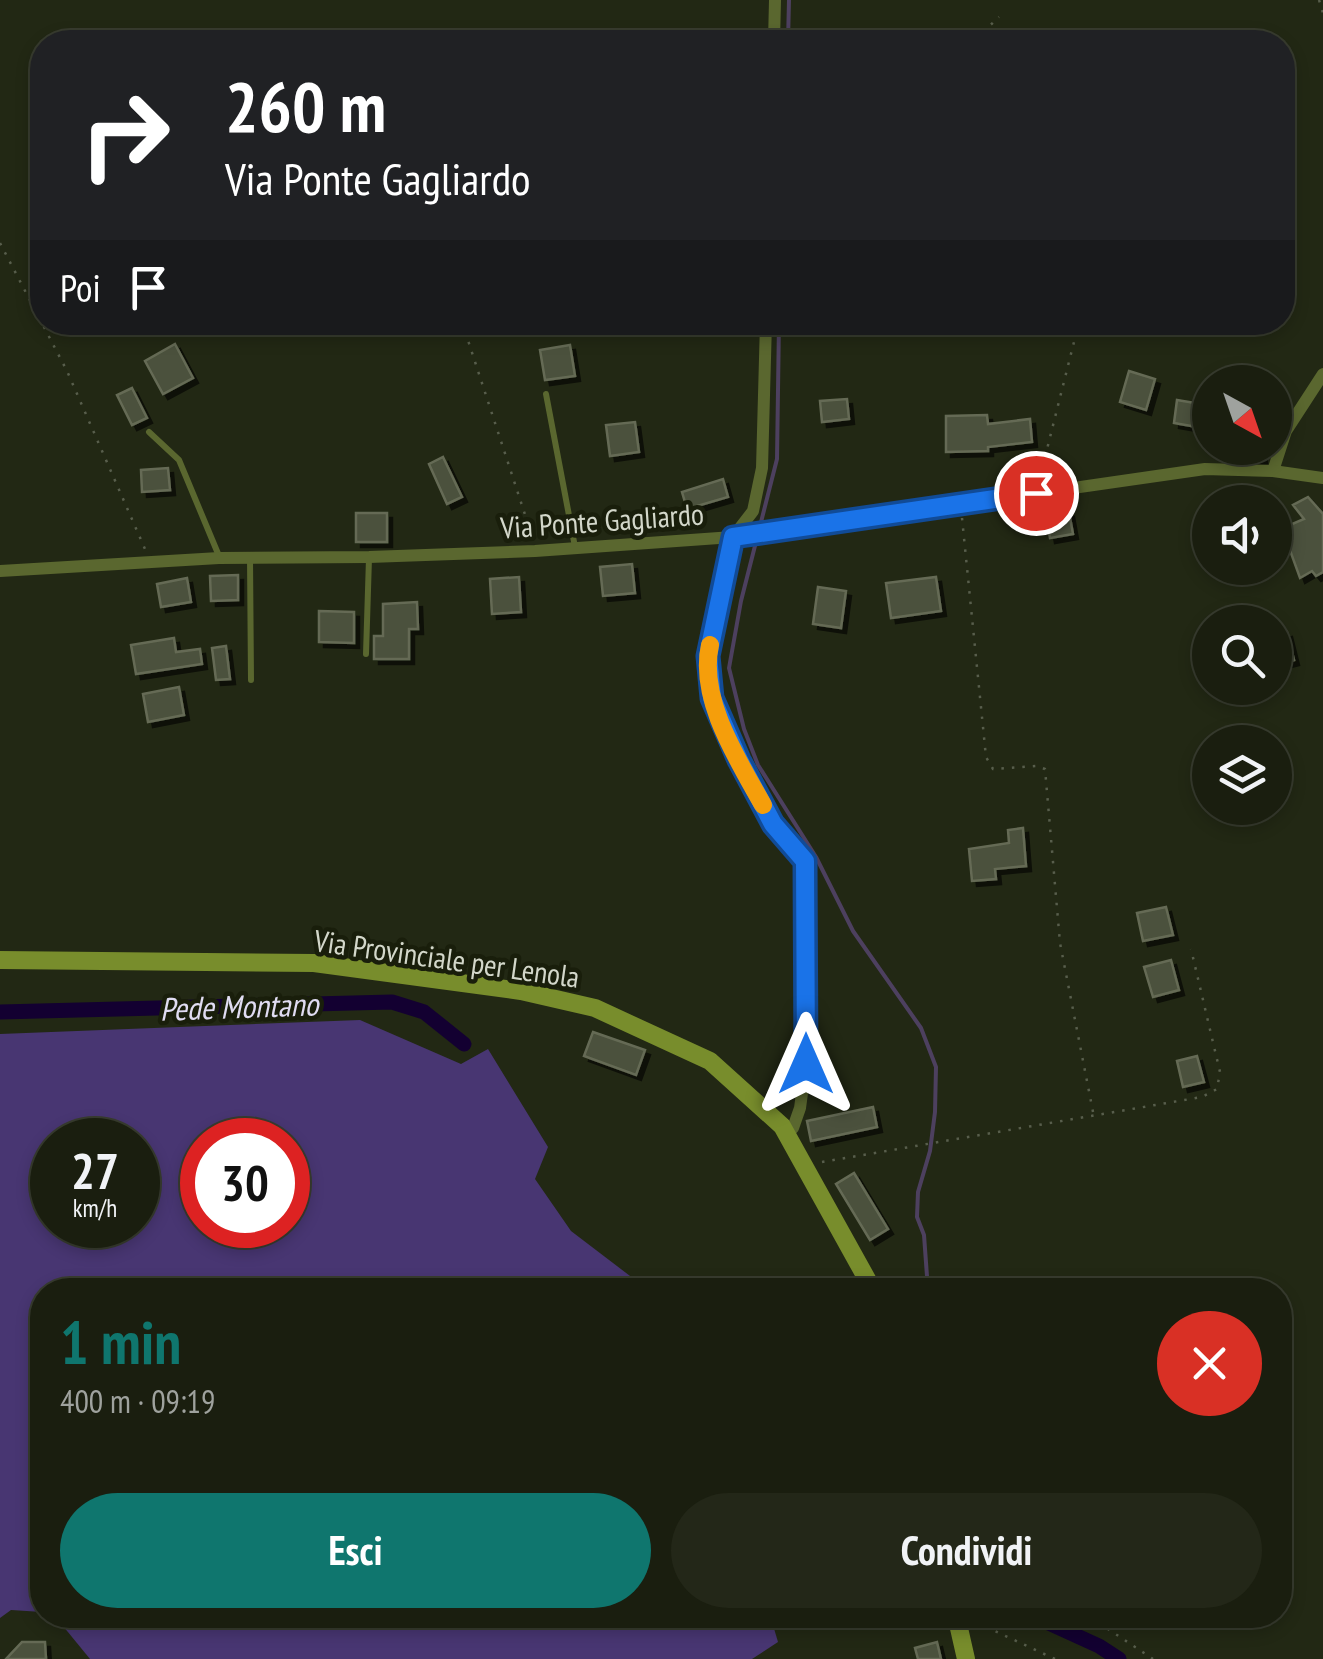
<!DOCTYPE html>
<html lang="it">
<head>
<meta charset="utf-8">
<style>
	:root { --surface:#1a1e0f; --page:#232718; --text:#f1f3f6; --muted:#9fa29e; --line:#383c2f; --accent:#0f766e }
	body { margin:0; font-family:"PT Sans Narrow",sans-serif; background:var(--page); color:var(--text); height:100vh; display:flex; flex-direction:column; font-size:38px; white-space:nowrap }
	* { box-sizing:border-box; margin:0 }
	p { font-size:32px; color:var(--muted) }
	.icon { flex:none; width:55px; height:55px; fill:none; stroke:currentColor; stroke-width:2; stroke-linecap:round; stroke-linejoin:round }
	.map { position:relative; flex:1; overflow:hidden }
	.panel { position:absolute; left:30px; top:1278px; width:1262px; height:350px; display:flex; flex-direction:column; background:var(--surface); border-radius:40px; box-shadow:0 5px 15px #0003,0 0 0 2px var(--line) }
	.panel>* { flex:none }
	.banner { position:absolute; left:30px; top:30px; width:1265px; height:305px; border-radius:40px; box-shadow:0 5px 15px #0003,0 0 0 2px var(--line); background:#202124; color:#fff; overflow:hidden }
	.needle { width:65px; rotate:140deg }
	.fabs { position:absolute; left:1192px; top:365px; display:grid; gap:20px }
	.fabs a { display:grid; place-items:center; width:100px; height:100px; border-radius:50%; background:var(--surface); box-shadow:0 5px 15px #0003,0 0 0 2px var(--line); font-size:50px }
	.speed { position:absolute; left:30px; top:1118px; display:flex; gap:20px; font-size:50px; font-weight:700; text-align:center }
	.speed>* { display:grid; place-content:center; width:130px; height:130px; border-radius:50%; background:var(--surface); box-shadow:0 5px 15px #0003,0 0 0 2px var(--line); line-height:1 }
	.speed small { font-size:25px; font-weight:400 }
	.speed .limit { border:15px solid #d22; background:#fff; color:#111 }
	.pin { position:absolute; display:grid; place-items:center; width:85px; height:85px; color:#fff; margin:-42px; border:5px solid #fff; border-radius:50%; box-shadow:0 2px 10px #0007 }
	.me { position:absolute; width:110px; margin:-55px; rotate:0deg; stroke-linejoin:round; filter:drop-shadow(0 0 8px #0008) }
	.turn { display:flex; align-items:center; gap:35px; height:210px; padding:0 30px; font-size:45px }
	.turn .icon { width:130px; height:130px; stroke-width:2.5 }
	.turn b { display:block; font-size:70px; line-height:85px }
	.then { display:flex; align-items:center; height:95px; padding:0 30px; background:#0003; gap:20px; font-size:38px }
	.round { display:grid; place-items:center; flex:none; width:105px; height:105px; border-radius:52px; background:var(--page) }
	.overview { display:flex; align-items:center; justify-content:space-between; height:170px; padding:0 30px }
	h1 { font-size:60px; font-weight:700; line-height:75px; color:var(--accent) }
	.button { display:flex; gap:20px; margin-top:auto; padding:20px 30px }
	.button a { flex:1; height:115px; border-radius:60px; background:var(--accent); color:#fff; font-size:40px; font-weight:700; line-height:115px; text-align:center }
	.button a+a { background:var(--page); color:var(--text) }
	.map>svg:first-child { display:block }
	.green { fill:#483672; fill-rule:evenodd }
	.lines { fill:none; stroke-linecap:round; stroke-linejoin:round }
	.stream { stroke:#4d405f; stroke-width:4 }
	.canal { stroke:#130031; stroke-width:15 }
	.building { fill:#4b513c; stroke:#656b55; stroke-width:2.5; filter:url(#shadow) }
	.path { stroke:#585e4c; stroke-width:2.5; stroke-dasharray:2.5 8; stroke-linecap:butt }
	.lane { stroke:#5a672f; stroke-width:6 }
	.street { stroke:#5a672f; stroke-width:12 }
	.secondary { stroke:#788d2c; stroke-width:18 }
	.route-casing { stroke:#114b97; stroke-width:25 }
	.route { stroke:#1a73e8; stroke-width:18 }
	.slow { stroke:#f59e0b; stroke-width:18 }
	.labels { text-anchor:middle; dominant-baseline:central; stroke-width:9; stroke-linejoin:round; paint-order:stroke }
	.street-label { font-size:30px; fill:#d3d7ca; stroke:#191e0b }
	.water-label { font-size:32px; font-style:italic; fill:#e0dcf2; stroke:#191e0b }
</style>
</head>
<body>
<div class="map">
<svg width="1323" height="1659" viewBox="0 0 1323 1659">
	<defs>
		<filter id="shadow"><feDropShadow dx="5" dy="5" stdDeviation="0" flood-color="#0009"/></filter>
	</defs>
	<rect width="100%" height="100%" fill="#222814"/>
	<g class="green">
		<path d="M360,1020L461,1064L488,1049L548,1147L535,1179L571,1231L634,1279L639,1290H42V1612L11,1610L0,1618V1034ZM52,1140H138V1225H52ZM202,1140H288V1225H202Z"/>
		<path d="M54,1615H770L778,1642L752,1659H90Z"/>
	</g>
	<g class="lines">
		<g class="stream">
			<path d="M788,42L789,0"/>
			<path d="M779,322L777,459L741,601L729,668L744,729L758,765L816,857L853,931L921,1028L936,1067L935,1112L930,1151L918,1192L917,1217L924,1235L928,1290"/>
		</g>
		<g class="canal">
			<path d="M0,1012L392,1002L424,1012L464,1044"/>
			<path d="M1031,1615L1099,1646L1119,1659"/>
		</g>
	</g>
	<g class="building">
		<path d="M175,344L193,378L163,394L145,361Z"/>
		<path d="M570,345L575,376L545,380L540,350Z"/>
		<path d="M1129,371L1155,379L1146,410L1120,402Z"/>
		<path d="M132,388L147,418L132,425L117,395Z"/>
		<path d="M847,399L849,419L822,422L820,401Z"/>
		<path d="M1177,400L1207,405L1203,428L1174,423Z"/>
		<path d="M987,415L988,424L1030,419L1032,442L988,447V451L946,452V416Z"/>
		<path d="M635,422L639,452L610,456L606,425Z"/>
		<path d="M1228,448H1261L1262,458L1229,460Z"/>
		<path d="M443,457L462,497L447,504L429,464Z"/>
		<path d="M168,468L170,490L142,492L141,470Z"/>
		<path d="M723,479L728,497L687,509L682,492Z"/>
		<path d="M1308,497L1323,514V572L1316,576L1312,571L1300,578L1287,542L1292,540L1285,527L1304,519L1293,505Z"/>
		<path d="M1069,512L1073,534L1050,538L1046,516Z"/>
		<rect x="356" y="513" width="31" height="29"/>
		<path d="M632,564L635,593L603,596L600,567Z"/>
		<path d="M238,575V600L211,601L210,576Z"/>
		<path d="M519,577L521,612L492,614L490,579Z"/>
		<path d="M936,577L941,611L891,618L886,583Z"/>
		<path d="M187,578L191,602L161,607L157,584Z"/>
		<path d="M818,587L846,591L841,628L813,624Z"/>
		<path d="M417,602L418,629H409V659H374V636H383V604Z"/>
		<path d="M319,611L354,612V643L319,642Z"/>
		<path d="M1287,632L1294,660L1275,665V635Z"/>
		<path d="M174,638L176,652L200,649L202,664L136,674L131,645Z"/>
		<path d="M226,646L230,679L216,680L212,648Z"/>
		<path d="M179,687L184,715L148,722L143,694Z"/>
		<path d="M1023,828L1026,866L995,869L996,879L972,881L969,849L1009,843L1008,830Z"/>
		<path d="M1166,907L1173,935L1143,941L1137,913Z"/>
		<path d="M1171,960L1179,990L1153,997L1144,967Z"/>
		<path d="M593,1032L645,1050L636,1075L584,1056Z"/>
		<path d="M1197,1056L1204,1082L1183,1087L1177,1061Z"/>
		<path d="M873,1107L877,1127L811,1141L807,1121Z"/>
		<path d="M854,1173L888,1229L870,1240L836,1184Z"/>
		<path d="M22,1642H45L46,1659H6Z"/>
		<path d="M937,1642L941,1659H918L915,1648Z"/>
	</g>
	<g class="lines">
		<g class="path">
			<path d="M1319,0L1323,13"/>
			<path d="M982,42L983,32L999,17"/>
			<path d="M0,243L67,371L145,549"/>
			<path d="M462,322L533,539"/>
			<path d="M1040,477L1079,322"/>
			<path d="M962,518L986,757L993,769L1037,766L1045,769L1060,943L1094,1117"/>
			<path d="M822,1162L1202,1097L1217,1089L1220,1072L1191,949"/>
			<path d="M1079,1615L1108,1629L1153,1659"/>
			<path d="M976,1628L984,1626L1055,1659"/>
		</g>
		<g class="lane">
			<path d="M546,394L575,547"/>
			<path d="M149,432L179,460L219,556"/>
			<path d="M250,559L251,680"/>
			<path d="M366,654L369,558"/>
		</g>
		<g class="street">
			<path d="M774,42L775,0"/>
			<path d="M766,322L762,468L753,511L733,537L708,655L712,698L739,761L773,824L805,861L806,1064L800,1108L793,1128L786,1133"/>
			<path d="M1273,471L1286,431L1323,374"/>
			<path d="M0,571L219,558L369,557L535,551L733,537L1205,469L1273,471L1323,478"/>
		</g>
		<g class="secondary">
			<path d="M0,960L314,963L521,991L595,1008L710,1061L782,1126L873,1290"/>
			<path d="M956,1615L966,1659"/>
		</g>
	</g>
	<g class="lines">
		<defs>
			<path id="route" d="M806,1064L805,861L773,824L739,760L712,698L708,656L733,537L1036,493"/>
		</defs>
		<use href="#route" class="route-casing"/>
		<use href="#route" class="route"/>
		<path class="slow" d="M710,645C698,699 738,760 763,805"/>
	</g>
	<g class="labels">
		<g class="street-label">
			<text transform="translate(602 520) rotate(-4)">Via Ponte Gagliardo</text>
			<text transform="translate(447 958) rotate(8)">Via Provinciale per Lenola</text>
		</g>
		<g class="water-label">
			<text transform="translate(239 1006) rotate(-2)">Pede Montano</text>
		</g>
	</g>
</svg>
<div class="fabs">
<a><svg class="needle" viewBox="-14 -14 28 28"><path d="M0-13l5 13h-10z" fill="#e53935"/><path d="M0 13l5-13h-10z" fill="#9fa29e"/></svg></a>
<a><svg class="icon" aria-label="sound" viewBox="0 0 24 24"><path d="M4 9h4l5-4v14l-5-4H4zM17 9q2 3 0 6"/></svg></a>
<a><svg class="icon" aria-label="search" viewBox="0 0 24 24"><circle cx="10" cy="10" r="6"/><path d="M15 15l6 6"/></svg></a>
<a><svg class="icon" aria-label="layers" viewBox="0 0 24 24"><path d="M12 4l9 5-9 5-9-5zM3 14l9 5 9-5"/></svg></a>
</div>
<div class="speed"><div>27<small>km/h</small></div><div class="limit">30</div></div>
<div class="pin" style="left:1036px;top:493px;background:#d93025"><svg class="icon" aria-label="arrive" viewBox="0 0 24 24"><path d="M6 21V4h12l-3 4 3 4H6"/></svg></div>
<svg class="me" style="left:806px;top:1064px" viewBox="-20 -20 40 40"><path d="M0-17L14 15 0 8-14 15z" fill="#1a73e8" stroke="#fff" stroke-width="4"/></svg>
<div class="banner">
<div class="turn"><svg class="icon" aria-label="right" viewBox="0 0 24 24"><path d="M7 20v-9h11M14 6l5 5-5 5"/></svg><div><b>260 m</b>Via Ponte Gagliardo</div></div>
<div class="then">Poi<svg class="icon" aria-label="arrive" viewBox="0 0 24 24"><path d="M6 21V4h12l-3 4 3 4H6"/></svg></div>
</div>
<section class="panel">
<div class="overview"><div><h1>1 min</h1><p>400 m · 09:19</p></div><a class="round" style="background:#d93025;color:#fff"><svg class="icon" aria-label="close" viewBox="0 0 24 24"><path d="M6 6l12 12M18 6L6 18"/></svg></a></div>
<div class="button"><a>Esci</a><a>Condividi</a></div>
</section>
</div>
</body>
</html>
